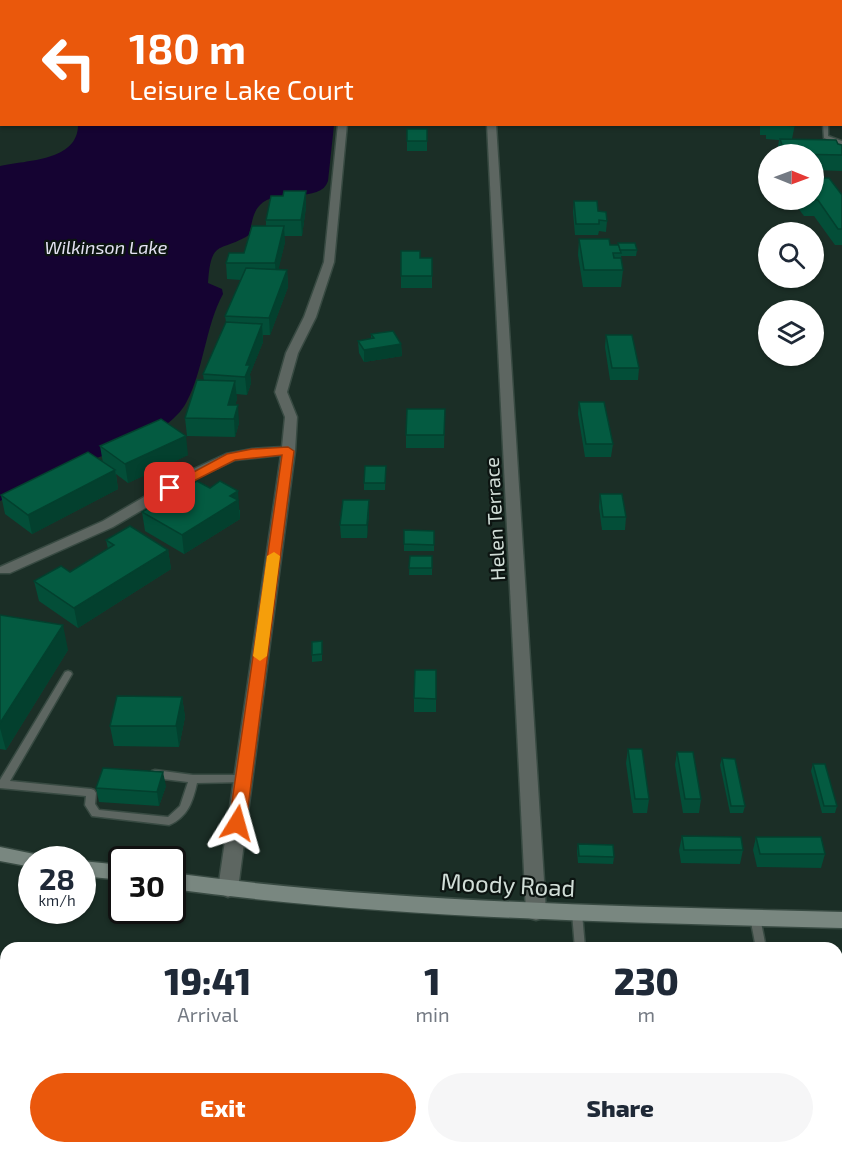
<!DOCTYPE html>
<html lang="en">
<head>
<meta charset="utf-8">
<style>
	:root { --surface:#fff; --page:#f6f6f7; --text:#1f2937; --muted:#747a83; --accent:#ea580c }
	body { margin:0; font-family:"Exo 2",sans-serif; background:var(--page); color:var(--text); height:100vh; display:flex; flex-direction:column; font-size:22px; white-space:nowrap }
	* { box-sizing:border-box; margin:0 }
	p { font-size:20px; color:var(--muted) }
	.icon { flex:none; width:33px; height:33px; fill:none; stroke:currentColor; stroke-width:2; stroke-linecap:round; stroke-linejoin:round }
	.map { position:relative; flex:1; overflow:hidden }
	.panel { position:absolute; left:0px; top:942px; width:843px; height:212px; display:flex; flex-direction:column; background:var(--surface); border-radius:18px 18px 0 0; box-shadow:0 2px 4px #0004 }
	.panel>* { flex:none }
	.banner { position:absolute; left:0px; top:0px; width:843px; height:126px; box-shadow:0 2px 4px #0004; background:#ea580c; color:#fff; overflow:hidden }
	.needle { width:39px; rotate:91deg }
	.tools { position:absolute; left:758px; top:144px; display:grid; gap:12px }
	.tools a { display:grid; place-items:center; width:66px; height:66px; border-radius:50%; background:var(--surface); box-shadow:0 2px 4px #0004; font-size:30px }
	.speed { position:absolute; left:18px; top:846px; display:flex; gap:12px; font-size:30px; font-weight:700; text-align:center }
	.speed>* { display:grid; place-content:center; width:78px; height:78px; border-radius:50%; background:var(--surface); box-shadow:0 2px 4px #0004; line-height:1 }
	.speed small { font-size:15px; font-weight:400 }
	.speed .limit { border:3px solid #111; border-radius:9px; background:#fff; color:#111 }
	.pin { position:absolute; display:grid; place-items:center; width:51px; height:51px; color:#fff; margin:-26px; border-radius:12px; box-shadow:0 3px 9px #0006 }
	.me { position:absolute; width:66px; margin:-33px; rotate:8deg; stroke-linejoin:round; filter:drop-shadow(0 0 4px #0008) }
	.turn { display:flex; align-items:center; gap:21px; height:126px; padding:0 30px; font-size:27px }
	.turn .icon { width:78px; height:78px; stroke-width:2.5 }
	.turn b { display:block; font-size:42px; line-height:51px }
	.eta { display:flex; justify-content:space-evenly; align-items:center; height:102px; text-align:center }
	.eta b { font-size:36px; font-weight:800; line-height:42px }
	.primary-button { display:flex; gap:12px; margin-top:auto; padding:12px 30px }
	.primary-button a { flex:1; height:69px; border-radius:36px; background:var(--accent); color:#fff; font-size:24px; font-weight:800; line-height:69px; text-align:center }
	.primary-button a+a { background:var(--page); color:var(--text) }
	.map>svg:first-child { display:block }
	.water { fill:#150332 }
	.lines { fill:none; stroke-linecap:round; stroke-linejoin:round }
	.service-casing { stroke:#384a42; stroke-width:3 }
	.minor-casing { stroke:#384a42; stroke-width:3 }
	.secondary-casing { stroke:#384a42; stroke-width:3 }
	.service { fill:#5d6661; fill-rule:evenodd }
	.minor { fill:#5d6661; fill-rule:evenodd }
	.secondary { fill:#798780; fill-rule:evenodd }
	.wall { fill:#034e38 }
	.shaded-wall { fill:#03402e }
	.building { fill:#045b41; stroke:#03402e; stroke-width:1.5 }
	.route { fill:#ea580c; stroke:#983908; stroke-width:1.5 }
	.slow { fill:#f59e0b }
	.labels { text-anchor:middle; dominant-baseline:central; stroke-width:4.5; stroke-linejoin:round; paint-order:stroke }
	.far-water-label { font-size:18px; font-style:italic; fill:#e4e2f3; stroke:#0c1411 }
	.street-label { font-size:20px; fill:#d1ddd7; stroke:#0c1411 }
	.near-street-label { font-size:24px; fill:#d1ddd7; stroke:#0c1411 }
</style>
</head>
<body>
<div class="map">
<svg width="842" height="1153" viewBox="0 0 842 1153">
	<rect width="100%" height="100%" fill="#1b2e26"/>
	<path class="water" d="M78,125H334L328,181C321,204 275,188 260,205C252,213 252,225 249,235C220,253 211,238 208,283L222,289L223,294C205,327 204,370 186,403C167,438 98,456 63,471C42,481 20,490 0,501V166C27,160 78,161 78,125Z"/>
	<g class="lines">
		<defs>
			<g id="service">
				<path d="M337,0H341L340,2H336Z"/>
				<path d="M823,124H828V136L842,141V145L824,138Z"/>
				<path d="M68,671L71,672L72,674L10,781L91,789L94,790L96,793L95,804L99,810L168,817L180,806L188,782L155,778L152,777L150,774L152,771L155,770L193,775H243L246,776L248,779L246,782L197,783C193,801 188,817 169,825L92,816L85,805L86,796L0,788V780L65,672Z"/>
				<path d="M577,909L581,910L582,913L585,948H575L572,913L573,910Z"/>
				<path d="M755,913L759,914L760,917L766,948H756L750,917L751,914Z"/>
				<rect x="837" y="1003" width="5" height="10"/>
				<path d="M837,1144H842V1153H777L775,1152L773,1148H837Z"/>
			</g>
			<g id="minor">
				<path d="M356,0H616L615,2Z"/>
				<path d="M338,124H347L334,262L316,317L298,353L287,392L297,417L295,451L238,889L235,894L228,897L221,894L218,889L281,455L235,460L195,479L113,527L10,573H0V567L103,521L185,473L226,454L252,449L282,447L285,417L275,392L286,353L304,317L324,262Z"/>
				<path d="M487,124H496L546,912L543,918L536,920L529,918L526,912Z"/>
				<path d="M409,1148H431L433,1153H409Z"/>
			</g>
			<g id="secondary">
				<path d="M0,847L39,855L41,860H32V867L0,861Z"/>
				<path d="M82,861L122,865V880L82,876Z"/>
				<path d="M172,873C394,903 619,906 842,912V928C619,922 394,919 172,889Z"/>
			</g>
		</defs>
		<use href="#service" class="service-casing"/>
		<use href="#minor" class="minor-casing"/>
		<use href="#secondary" class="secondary-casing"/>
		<use href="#service" class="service"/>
		<use href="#minor" class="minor"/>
		<use href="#secondary" class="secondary"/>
	</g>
	<g class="wall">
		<path d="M760,124H795L792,139L842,145V171L813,170V154H777L779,140L766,139V135H760Z"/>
		<path d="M427,129V151H407V141Z"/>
		<path d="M819,178L842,195V245H835L814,216H804L792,200H813Z"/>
		<path d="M306,191V207L302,236H284L285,242L278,270H287L288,287L270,335H263V342L250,374L251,383L247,395L236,394L237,399L235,405L239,423L235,437L187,436L185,418L204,381L203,374L226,322L225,316L241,280L227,279L226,263L244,253L266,226V220L283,196Z"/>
		<path d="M574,201L598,211L607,221L606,232L599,231L598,235H575L573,212Z"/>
		<path d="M579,239L610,245H618V243L637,250L636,256H621L623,270L621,287H583L578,255Z"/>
		<path d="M420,258H432V288H401V276Z"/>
		<path d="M371,334L401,344L402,356L364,362L359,353L358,341L371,339Z"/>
		<path d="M606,335L639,368L638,380H610L605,347Z"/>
		<path d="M579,402L613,444L611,457H585L578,414Z"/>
		<path d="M445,409L444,448H406V435Z"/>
		<path d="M100,446L188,455L128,483L116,474L118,489L32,534L5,514L1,495L103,463Z"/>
		<path d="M386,466L385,490H364V483Z"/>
		<path d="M180,491L240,510V519L184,554L145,531L142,512L174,504L181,500Z"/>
		<path d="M600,494L626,517L625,530H602L599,507Z"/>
		<path d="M369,513L367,538H341L340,525Z"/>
		<path d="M404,530L434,531V551H404Z"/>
		<path d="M106,540L168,550L171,569L78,628L39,601L34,581L70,572L108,549Z"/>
		<path d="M410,556H432V575H409Z"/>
		<path d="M0,615L68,650L6,750L0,749Z"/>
		<path d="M322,641V661L312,662V655Z"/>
		<path d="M436,670V712H414V698Z"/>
		<path d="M182,697L185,717L179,747L114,746L110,726Z"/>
		<path d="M628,749L649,799L647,813H633L626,763Z"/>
		<path d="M677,752L701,799L699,813H683L675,765Z"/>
		<path d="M722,758L745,806L743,813H730L720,765Z"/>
		<path d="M813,764L837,806L835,813H822L811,771Z"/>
		<path d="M166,786L159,806L99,802L96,788Z"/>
		<path d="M682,836L743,850L740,864L681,863L679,850Z"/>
		<path d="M756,837L825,854L821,868L757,867L753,850Z"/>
		<path d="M578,844L614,857L613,864L578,863L577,851Z"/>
		<rect x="837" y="1028" width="5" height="86"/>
		<path d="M540,1148H567L566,1152L565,1153H543Z"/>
	</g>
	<g class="shaded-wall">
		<path d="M36,124H58V125L36,126Z"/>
		<path d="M306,191V207L302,236L301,220Z"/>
		<path d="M284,226L285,242L276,280L275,263Z"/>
		<path d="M287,270L288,287L270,335L269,318Z"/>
		<path d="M262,324L263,342L250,374L251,383L247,395L245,377L246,365Z"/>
		<path d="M401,344L402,356L364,362V350Z"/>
		<path d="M235,381L237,399L231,419L228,405Z"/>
		<path d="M238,405L239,423L235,437L234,419Z"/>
		<path d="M186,436L188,455L128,483L125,464Z"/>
		<path d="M115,470L118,489L32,534L28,515Z"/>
		<path d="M238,491L240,519L184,554L182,535L230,496Z"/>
		<path d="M369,500V513L367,538V525Z"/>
		<path d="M168,550L171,569L78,628L74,608Z"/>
		<path d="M63,625L68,650L6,750L0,728V723Z"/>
		<path d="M182,697L185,717L179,747L176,726Z"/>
		<path d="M163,772L166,786L159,806L157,792Z"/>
		<path d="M549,1148H567L566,1152L549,1153Z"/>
	</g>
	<g class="building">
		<path d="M288,0H313V2H287Z"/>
		<rect x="382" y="0" width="20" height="2"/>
		<rect x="473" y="0" width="17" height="2"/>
		<rect x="623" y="0" width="17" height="2"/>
		<path d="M665,0H682L681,2H664Z"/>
		<rect x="449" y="1" width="19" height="1"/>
		<path d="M774,124H795V126Z"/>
		<rect x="407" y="129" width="20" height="12"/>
		<path d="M780,139L836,140L838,144L842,145V155L793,154L791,148H783Z"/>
		<path d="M813,175H817L819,178H829L842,195V229H838L818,200H806H813Z"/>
		<path d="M284,191H306L301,220H266L271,196H283Z"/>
		<path d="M574,201H597L598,211L606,212L607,221L599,220V224H576Z"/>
		<path d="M252,226H284L275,263H226L229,253H244Z"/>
		<path d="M579,239H609L610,245H619L621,253H613L614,258H621L623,270H584Z"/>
		<path d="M618,243H635L637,250H620Z"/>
		<path d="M401,251H420V258H432V276H401Z"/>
		<path d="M246,268L287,270L269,318L225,316Z"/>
		<path d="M226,322L262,324L246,365H250L245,377L203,374Z"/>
		<path d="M393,331L401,344L364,350L358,341L374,338L371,334Z"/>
		<path d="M606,335H632L639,368H612Z"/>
		<path d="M197,380L235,381L228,405H238L234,419L185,418Z"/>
		<path d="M579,402H604L613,444H586Z"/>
		<path d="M407,409H445L444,435H406Z"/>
		<path d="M161,419L186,436L125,464L100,446Z"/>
		<path d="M88,452L115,470L28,515L1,495Z"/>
		<path d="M365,466H386L385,483H364Z"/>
		<path d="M197,481L210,488L220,481L238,491L230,496L238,500L182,535L142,512L164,499L174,504L189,495L180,491Z"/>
		<path d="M600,494H622L626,517H603Z"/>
		<path d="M343,500H369L367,525H340Z"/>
		<path d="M130,526L168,550L74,608L34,581L61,566L70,572L114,545L106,540Z"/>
		<path d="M404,530L434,531V545L404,544Z"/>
		<path d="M410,556H432V568H409Z"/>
		<path d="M0,615L63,625L0,723Z"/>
		<path d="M322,641V654L312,655V642Z"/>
		<path d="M415,670H436V699L414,698Z"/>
		<path d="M117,696L182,697L176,726H110Z"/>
		<path d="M628,749H642L649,799H635Z"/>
		<path d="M677,752H693L701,799H685Z"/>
		<path d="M722,758L735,759L745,806H731Z"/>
		<path d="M813,764H825L837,806H824Z"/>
		<path d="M103,768L163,772L157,792L96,788Z"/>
		<path d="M682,836L741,837L743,850H684Z"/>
		<path d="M756,837H821L825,854H760Z"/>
		<path d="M578,844L613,845L614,857L579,856Z"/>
		<path d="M150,946L205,947V948H150Z"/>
		<rect x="837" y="1028" width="5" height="60"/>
	</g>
	<path class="route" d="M288,447L294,451L246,823L243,828L237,830L231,828L229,823L282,455L235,460L174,491L170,492L164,488L227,454L252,449Z"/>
	<path class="slow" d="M274,552L280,556L267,656L260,661L253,656L267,556Z"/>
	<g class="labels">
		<g class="far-water-label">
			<text x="106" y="247">Wilkinson Lake</text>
		</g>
		<g class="street-label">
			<text transform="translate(494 519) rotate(-93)">Helen Terrace</text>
		</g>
		<g class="near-street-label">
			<text transform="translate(508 884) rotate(3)">Moody Road</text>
		</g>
	</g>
</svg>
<div class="tools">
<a><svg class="needle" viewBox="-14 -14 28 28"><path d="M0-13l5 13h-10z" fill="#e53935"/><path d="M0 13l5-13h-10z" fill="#747a83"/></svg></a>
<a><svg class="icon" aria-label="search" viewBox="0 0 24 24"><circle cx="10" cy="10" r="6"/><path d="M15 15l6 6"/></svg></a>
<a><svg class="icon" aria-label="layers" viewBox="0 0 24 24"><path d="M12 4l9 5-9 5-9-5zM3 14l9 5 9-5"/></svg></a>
</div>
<div class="speed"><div>28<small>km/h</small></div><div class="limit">30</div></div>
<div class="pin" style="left:170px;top:488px;background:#d93025"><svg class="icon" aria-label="arrive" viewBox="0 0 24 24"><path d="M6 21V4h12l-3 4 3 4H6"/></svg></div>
<svg class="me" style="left:237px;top:823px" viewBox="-20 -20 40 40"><path d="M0-17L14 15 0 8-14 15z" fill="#ea580c" stroke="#fff" stroke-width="4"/></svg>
<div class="banner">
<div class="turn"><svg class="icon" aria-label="left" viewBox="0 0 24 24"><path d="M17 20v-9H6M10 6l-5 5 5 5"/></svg><div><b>180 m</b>Leisure Lake Court</div></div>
</div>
<section class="panel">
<div class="eta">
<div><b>19:41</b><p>Arrival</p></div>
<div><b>1</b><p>min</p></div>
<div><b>230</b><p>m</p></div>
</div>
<div class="primary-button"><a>Exit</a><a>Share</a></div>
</section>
</div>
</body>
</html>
